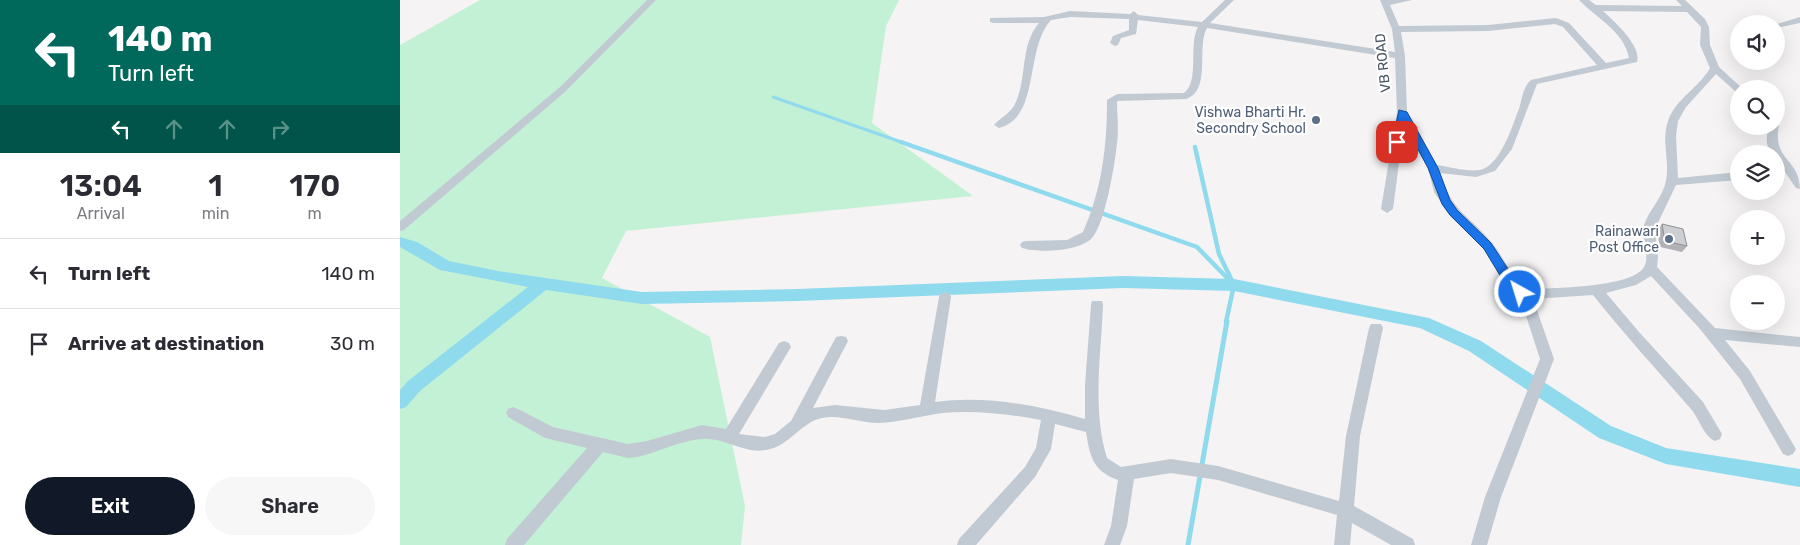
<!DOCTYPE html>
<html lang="en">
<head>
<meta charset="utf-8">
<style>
	:root { --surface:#fff; --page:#f7f7f7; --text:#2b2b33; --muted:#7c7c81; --line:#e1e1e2; --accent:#111827 }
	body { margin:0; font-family:Rubik,sans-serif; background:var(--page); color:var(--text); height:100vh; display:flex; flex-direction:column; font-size:19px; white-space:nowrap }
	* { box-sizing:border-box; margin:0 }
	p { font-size:16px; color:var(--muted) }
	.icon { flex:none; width:28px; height:28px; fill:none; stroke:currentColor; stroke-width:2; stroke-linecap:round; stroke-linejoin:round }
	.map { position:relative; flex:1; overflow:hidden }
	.details { display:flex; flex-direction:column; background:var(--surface); width:400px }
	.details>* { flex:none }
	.hud { background:#00695c; color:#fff; overflow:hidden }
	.fabs { position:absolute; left:1330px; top:15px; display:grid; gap:10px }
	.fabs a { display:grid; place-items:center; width:55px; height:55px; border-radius:50%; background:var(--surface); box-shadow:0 5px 20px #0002; font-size:25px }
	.pin { position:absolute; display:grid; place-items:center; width:42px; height:42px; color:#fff; margin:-21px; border-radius:10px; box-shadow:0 2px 8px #0006 }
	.me { position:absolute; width:55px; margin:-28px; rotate:321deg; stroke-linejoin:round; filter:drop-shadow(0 0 4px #0008) }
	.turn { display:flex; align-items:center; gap:18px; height:105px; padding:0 25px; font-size:22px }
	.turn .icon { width:65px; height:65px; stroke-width:2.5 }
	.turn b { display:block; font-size:35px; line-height:42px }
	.lanes { display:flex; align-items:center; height:48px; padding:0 25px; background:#0003; justify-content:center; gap:25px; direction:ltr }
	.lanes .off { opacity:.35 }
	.eta { display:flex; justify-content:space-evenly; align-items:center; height:85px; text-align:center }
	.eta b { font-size:30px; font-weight:600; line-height:35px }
	.primary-button { display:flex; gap:10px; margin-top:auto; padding:10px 25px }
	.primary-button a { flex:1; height:58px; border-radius:30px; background:var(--accent); color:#fff; font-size:20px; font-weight:600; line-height:58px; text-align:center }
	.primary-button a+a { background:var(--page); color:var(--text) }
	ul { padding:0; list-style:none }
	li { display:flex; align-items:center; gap:15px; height:70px; padding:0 25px; border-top:1px solid var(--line) }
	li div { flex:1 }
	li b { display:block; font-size:19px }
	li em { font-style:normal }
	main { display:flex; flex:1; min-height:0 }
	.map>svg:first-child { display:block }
	.green { fill:#c3f1d5 }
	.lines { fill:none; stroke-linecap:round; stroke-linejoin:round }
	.stream-far2 { stroke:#90daee; stroke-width:3 }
	.stream-far1 { stroke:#90daee; stroke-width:4.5 }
	.stream { stroke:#90daee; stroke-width:5 }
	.canal { fill:#90daee; fill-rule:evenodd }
	.street { fill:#c1cad2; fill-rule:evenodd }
	.wall { fill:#b0b2b7 }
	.building { fill:#cdcfd5; stroke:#909195 }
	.route { fill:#1a73e8; stroke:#114b97 }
	.service-dot { fill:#5c6f8a; stroke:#fff; stroke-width:2 }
	.labels { text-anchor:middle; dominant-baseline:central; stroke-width:4.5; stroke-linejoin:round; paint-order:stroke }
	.street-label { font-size:14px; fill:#4a5661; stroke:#fff }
	.service-label { font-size:14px; fill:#4e5e75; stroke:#fff; text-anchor:end }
</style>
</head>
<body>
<main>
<section class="details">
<div class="hud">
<div class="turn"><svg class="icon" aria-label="left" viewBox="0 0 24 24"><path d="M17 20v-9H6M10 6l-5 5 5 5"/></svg><div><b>140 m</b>Turn left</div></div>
<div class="lanes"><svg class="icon" aria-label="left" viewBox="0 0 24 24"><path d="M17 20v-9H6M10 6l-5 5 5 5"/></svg><svg class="icon off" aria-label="ahead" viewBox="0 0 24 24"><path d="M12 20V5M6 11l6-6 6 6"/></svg><svg class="icon off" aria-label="ahead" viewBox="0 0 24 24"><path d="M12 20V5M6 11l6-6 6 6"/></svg><svg class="icon off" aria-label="right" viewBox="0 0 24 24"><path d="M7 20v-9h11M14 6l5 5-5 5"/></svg></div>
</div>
<div class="eta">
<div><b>13:04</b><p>Arrival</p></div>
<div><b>1</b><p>min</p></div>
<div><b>170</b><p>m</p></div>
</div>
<ul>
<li><svg class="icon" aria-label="left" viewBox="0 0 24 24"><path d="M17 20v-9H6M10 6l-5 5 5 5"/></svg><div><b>Turn left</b></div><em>140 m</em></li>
<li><svg class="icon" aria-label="arrive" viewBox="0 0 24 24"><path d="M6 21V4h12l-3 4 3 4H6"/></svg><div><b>Arrive at destination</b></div><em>30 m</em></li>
</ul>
<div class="primary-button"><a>Exit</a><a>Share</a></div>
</section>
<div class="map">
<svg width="1400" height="545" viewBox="0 0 1400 545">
	<rect width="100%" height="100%" fill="#f5f3f3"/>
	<path class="green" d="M80,0H499L486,26L472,123L573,196L226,231L202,278L310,337L345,506L341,545H0V45Z"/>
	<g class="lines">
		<path class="stream-far2" d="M373,97L504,143"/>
		<g class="stream-far1">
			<path d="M501,142L797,247L834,285"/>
			<path d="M795,147L819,254L834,285L826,322"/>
		</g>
		<path class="stream" d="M788,545L827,321"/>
		<path class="canal" d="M0,237L17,242L49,261L98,271L242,292L397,289L723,276L834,279L1029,318L1081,341L1211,426L1266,448L1400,469V487L1266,464L1199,438L1069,351L1020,328L834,291L723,288L397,301L242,304L146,290L20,391L6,407L0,409V390L8,381L128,287L40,270L0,247Z"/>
		<g class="street">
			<path d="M247,0H256L166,91L4,230L0,231V221L160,87Z"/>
			<path d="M825,0H834L810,23L995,52L992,29L980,0H1012L990,5L999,26L1088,25L1156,18L1169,23L1206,63L1229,58C1224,31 1196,18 1179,0H1189L1196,5L1282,6L1276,0H1285L1305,19L1309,27L1310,45L1319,67L1343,89H1339V93L1336,92L1316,74L1286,107L1278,121L1276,136L1278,178L1339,172V180L1276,185L1255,229L1258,257L1257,267L1315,328L1400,337V347L1325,340L1350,371L1393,444L1396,449L1393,454L1388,456L1383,454L1340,379L1300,329L1251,276L1236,285L1206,293L1239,332L1303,402L1322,434L1320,439L1315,441C1303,436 1299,417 1290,408C1257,370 1224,334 1193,295L1133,299L1154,359L1101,497L1087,545H1071L1085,497L1140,359L1120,297L1107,286L1084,249L1050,216L1034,192L1028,168L1004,125L993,209L987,213L981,209L997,112L995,58L807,28C796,47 812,91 786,99L717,101C717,115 719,130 717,143C715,164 705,224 692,238C678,252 639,253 622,248L620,245L622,242L626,241L667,240L683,232C702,189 707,147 707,100L717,94L784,93C800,81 788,45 798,27L738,20L736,34L721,38L718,45L715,46L710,43L713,36L729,30V19L670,17L651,20C624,49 641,117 599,128L594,125C600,118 609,114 614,106C628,80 619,46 639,23H593L590,22V18L644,17L670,11L730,14L734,11L738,15L802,22ZM1203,11L1287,12L1301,27L1300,45L1310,68C1299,88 1276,98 1268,121C1261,141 1270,161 1266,181C1263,197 1249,210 1244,225C1240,238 1251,255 1244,267C1232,288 1151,288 1128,289C1109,275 1106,260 1092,243C1069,214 1052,213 1040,173L1076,177L1095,171L1112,149L1137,84L1237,62C1242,46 1214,21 1203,11ZM1155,24L1163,27L1197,65L1131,80C1123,87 1122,99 1119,109C1112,126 1101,165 1080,170C1067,172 1050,167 1037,165L1007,112L1005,56L1001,32L1088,31Z"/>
			<path d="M1400,17V23L1381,27L1377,24Z"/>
			<path d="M1376,123L1379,126C1372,160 1400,159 1400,189L1396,188L1376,159V154H1372C1365,144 1366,138 1369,126H1376Z"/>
			<path d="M545,292L550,294L551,297L535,402C585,395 637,405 685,419V385L691,305L692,301H702L703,305C701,356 692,409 707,458L721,467L771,459L818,466L939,501L946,436L969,328L971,324H981L983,328L960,436L954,506L1013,539L1015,545H991L952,523L950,545H934L937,515L818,480L771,473L734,479L727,526L720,545H704L711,526L718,480C693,471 690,457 686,432L655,424L651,449L635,477L576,545H557L559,539L625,467L636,448L641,420C609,414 575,410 542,413C521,416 500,422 478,423C459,423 440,414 422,418C401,422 390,446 366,450C345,454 327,439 307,439C284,438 260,452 237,457L228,458L203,452L124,545H105L107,539L187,448L145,438L108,417L106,413L108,409L113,407L118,409L153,427L228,444L247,441L302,425L326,429L379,343L384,341L389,343L391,347L339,434L365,437L375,434L391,421L436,337L441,336L446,337L448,341L413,408L435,405L484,410L520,405L539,297L540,294Z"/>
		</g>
	</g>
	<path class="wall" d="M1262,224L1287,246L1282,252L1260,247L1257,231Z"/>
	<path class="building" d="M1262,224L1283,229L1287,246L1265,241Z"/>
	<path class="route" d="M999,110L1007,112L1038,168L1050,200L1057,210L1091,243L1115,280L1124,288V295H1116L1107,287L1084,249L1050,215L1042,204L1028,168L1005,125L1001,142L993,144L992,142Z"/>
	<g class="service-dot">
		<circle cx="916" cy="120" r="5"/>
		<circle cx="1269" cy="239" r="5"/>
	</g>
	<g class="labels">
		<g class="street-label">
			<text transform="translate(983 63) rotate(-96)">VB ROAD</text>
		</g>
		<g class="service-label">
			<text x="906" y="112">Vishwa Bharti Hr.<tspan x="906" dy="16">Secondry School</tspan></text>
			<text x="1259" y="231">Rainawari<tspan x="1259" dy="16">Post Office</tspan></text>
		</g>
	</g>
</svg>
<div class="fabs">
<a><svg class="icon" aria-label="sound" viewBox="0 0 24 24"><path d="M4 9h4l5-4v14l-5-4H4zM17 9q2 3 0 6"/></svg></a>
<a><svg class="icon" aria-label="search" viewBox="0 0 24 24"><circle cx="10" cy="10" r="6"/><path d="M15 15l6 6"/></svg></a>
<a><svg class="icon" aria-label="layers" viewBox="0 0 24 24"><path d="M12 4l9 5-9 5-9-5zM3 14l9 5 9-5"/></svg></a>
<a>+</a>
<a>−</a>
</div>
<div class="pin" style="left:997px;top:142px;background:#d93025"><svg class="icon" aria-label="arrive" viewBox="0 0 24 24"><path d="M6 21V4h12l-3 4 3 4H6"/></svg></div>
<svg class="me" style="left:1120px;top:292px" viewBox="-20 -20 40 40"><circle r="17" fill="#1a73e8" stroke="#fff" stroke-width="3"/><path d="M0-11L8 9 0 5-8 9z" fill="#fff"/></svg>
</div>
</main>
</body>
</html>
